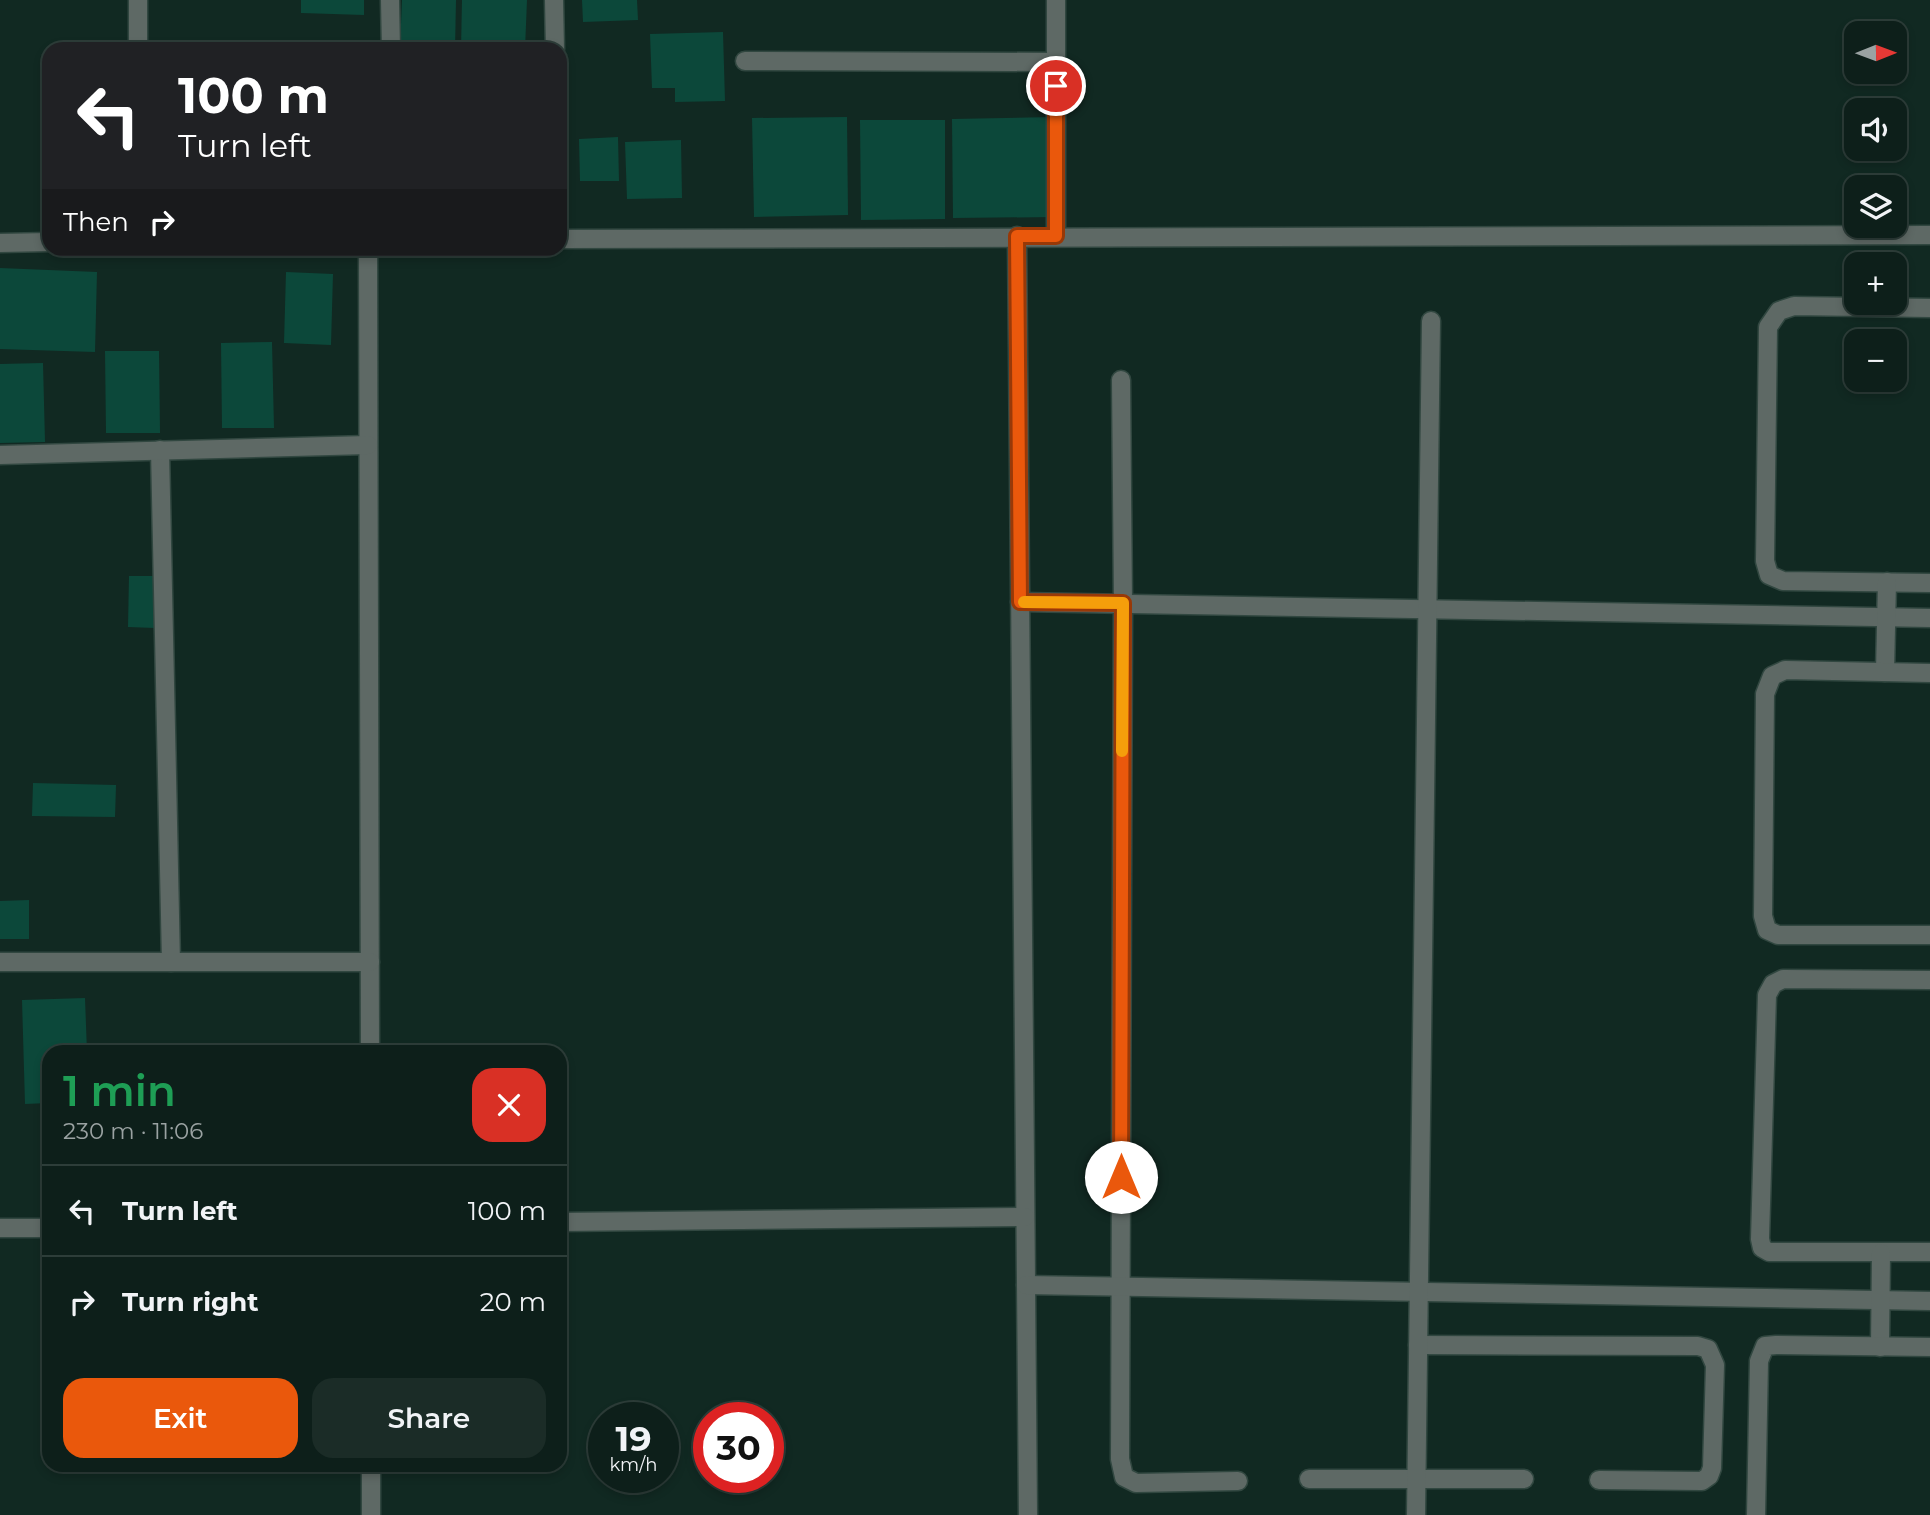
<!DOCTYPE html>
<html lang="en">
<head>
<meta charset="utf-8">
<style>
	:root { --surface:#0d1f1a; --page:#1b2c27; --text:#f1f3f6; --muted:#9aa2a2; --line:#2d3d39; --accent:#ea580c }
	body { margin:0; font-family:Montserrat,sans-serif; background:var(--page); color:var(--text); height:100vh; display:flex; flex-direction:column; font-size:26px; white-space:nowrap }
	* { box-sizing:border-box; margin:0 }
	p { font-size:23px; color:var(--muted) }
	.icon { flex:none; width:38px; height:38px; fill:none; stroke:currentColor; stroke-width:2; stroke-linecap:round; stroke-linejoin:round }
	.map { position:relative; flex:1; overflow:hidden }
	.details { position:absolute; left:42px; top:1045px; width:525px; height:427px; display:flex; flex-direction:column; background:var(--surface); border-radius:21px; box-shadow:0 4px 10px #0003,0 0 0 2px var(--line) }
	.details>* { flex:none }
	.top-card { position:absolute; left:42px; top:42px; width:525px; height:214px; border-radius:21px; box-shadow:0 4px 10px #0003,0 0 0 2px var(--line); background:#202124; color:#fff; overflow:hidden }
	.needle { width:46px; rotate:89deg }
	.buttons { position:absolute; left:1844px; top:21px; display:grid; gap:14px }
	.buttons a { display:grid; place-items:center; width:63px; height:63px; border-radius:14px; background:var(--surface); box-shadow:0 4px 10px #0003,0 0 0 2px var(--line); font-size:35px }
	.speed { position:absolute; left:588px; top:1402px; display:flex; gap:14px; font-size:35px; font-weight:700; text-align:center }
	.speed>* { display:grid; place-content:center; width:91px; height:91px; border-radius:50%; background:var(--surface); box-shadow:0 4px 10px #0003,0 0 0 2px var(--line); line-height:1 }
	.speed small { font-size:18px; font-weight:400 }
	.speed .limit { border:10px solid #d22; background:#fff; color:#111 }
	.pin { position:absolute; display:grid; place-items:center; width:60px; height:60px; color:#fff; margin:-30px; border:4px solid #fff; border-radius:50%; box-shadow:0 2px 7px #0007 }
	.me { position:absolute; width:77px; margin:-38px; rotate:0deg; stroke-linejoin:round; filter:drop-shadow(0 0 5px #0008) }
	.turn { display:flex; align-items:center; gap:24px; height:147px; padding:0 21px; font-size:32px }
	.turn .icon { width:91px; height:91px; stroke-width:2.5 }
	.turn b { display:block; font-size:49px; line-height:60px }
	.then { display:flex; align-items:center; height:66px; padding:0 21px; background:#0003; gap:14px; font-size:26px }
	.round { display:grid; place-items:center; flex:none; width:74px; height:74px; border-radius:21px; background:var(--page) }
	.overview { display:flex; align-items:center; justify-content:space-between; height:119px; padding:0 21px }
	h1 { font-size:42px; font-weight:600; line-height:52px; color:#1e9e55 }
	.primary-button { display:flex; gap:14px; margin-top:auto; padding:14px 21px }
	.primary-button a { flex:1; height:80px; border-radius:21px; background:var(--accent); color:#fff; font-size:28px; font-weight:600; line-height:80px; text-align:center }
	.primary-button a+a { background:var(--page); color:var(--text) }
	ul { padding:0; list-style:none }
	li { display:flex; align-items:center; gap:21px; height:91px; padding:0 21px; border-top:2px solid var(--line) }
	li div { flex:1 }
	li b { display:block; font-size:26px }
	li em { font-style:normal }
	.map>svg:first-child { display:block }
	.building { fill:#0c483a }
	.lines { fill:none; stroke-linecap:round; stroke-linejoin:round }
	.minor-casing { stroke:#314740; stroke-width:21 }
	.minor { stroke:#5e6965; stroke-width:18 }
	.route-casing { stroke:#983908; stroke-width:18 }
	.route { stroke:#ea580c; stroke-width:12 }
	.slow { stroke:#f59e0b; stroke-width:12 }
</style>
</head>
<body>
<div class="map">
<svg width="1930" height="1515" viewBox="0 0 1930 1515">
	<rect width="100%" height="100%" fill="#112922"/>
	<g class="building">
		<path d="M301,0H364V15L301,13Z"/>
		<path d="M402,0H456L455,49H400Z"/>
		<path d="M462,0H527L525,49H461Z"/>
		<path d="M582,0H637L638,20L583,22Z"/>
		<path d="M723,32L725,101L675,102V88H652L650,34Z"/>
		<path d="M847,117L848,215L754,217L752,118Z"/>
		<path d="M1054,117L1056,217L953,218L952,119Z"/>
		<path d="M860,120H945V219L861,220Z"/>
		<path d="M618,137L619,181H580L579,139Z"/>
		<path d="M681,140L682,198L627,199L625,142Z"/>
		<path d="M0,268L97,272L95,352L0,349Z"/>
		<path d="M286,272L333,274L331,345L284,343Z"/>
		<path d="M272,342L274,428H222L221,343Z"/>
		<path d="M105,351H159L160,433H106Z"/>
		<path d="M43,363L45,442L0,443V364Z"/>
		<path d="M129,576H156L155,628L128,627Z"/>
		<path d="M33,783L116,785L115,817L32,816Z"/>
		<path d="M29,900V939H0V901Z"/>
		<path d="M85,998L87,1052H49V1103L25,1104L22,1000Z"/>
		<path d="M249,1047V1052H195V1048Z"/>
	</g>
	<g class="lines">
		<defs>
			<g id="minor">
				<path d="M138,0V49"/>
				<path d="M390,0L391,49"/>
				<path d="M554,0L555,49"/>
				<path d="M1056,0V236"/>
				<path d="M745,61L1056,62"/>
				<path d="M1017,236L1028,1515"/>
				<path d="M560,239L1930,235"/>
				<path d="M0,243L49,242"/>
				<path d="M368,248L370,1052"/>
				<path d="M1930,308L1794,306L1779,311L1768,327L1765,561L1769,575L1783,581L1930,583"/>
				<path d="M1121,380L1123,603L1120,1459L1124,1477L1136,1483L1238,1481"/>
				<path d="M160,450L171,962"/>
				<path d="M0,455L368,445"/>
				<path d="M1020,602L1930,618"/>
				<path d="M1885,672L1887,582"/>
				<path d="M1930,673L1785,670L1772,676L1765,694L1763,916L1767,930L1778,935H1930"/>
				<path d="M0,962H370"/>
				<path d="M1930,980L1783,979L1773,984L1767,995L1760,1239L1762,1248L1769,1252H1930"/>
				<path d="M560,1222L1025,1217"/>
				<path d="M0,1228H49"/>
				<path d="M1026,1285L1930,1301"/>
				<path d="M1418,1345L1698,1346L1708,1349L1715,1365L1712,1468L1709,1476L1702,1481L1599,1480"/>
				<path d="M1880,1347L1881,1253"/>
				<path d="M371,1465V1515"/>
				<path d="M1309,1479H1524"/>
				<path d="M1416,1515L1431,321"/>
				<path d="M1756,1515L1759,1361L1765,1346L1776,1345L1930,1347"/>
			</g>
		</defs>
		<use href="#minor" class="minor-casing"/>
		<use href="#minor" class="minor"/>
	</g>
	<g class="lines">
		<defs>
			<path id="route" d="M1056,86V236H1017L1020,602L1123,603L1121,1177"/>
		</defs>
		<use href="#route" class="route-casing"/>
		<use href="#route" class="route"/>
		<path class="slow" d="M1024,602L1123,603L1122,751"/>
	</g>
</svg>
<div class="buttons">
<a><svg class="needle" viewBox="-14 -14 28 28"><path d="M0-13l5 13h-10z" fill="#e53935"/><path d="M0 13l5-13h-10z" fill="#9aa2a2"/></svg></a>
<a><svg class="icon" aria-label="sound" viewBox="0 0 24 24"><path d="M4 9h4l5-4v14l-5-4H4zM17 9q2 3 0 6"/></svg></a>
<a><svg class="icon" aria-label="layers" viewBox="0 0 24 24"><path d="M12 4l9 5-9 5-9-5zM3 14l9 5 9-5"/></svg></a>
<a>+</a>
<a>−</a>
</div>
<div class="speed"><div>19<small>km/h</small></div><div class="limit">30</div></div>
<div class="pin" style="left:1056px;top:86px;background:#d93025"><svg class="icon" aria-label="arrive" viewBox="0 0 24 24"><path d="M6 21V4h12l-3 4 3 4H6"/></svg></div>
<svg class="me" style="left:1121px;top:1177px" viewBox="-20 -20 40 40"><circle r="19" fill="#fff"/><path d="M0-13L10 11 0 6-10 11z" fill="#ea580c"/></svg>
<div class="top-card">
<div class="turn"><svg class="icon" aria-label="left" viewBox="0 0 24 24"><path d="M17 20v-9H6M10 6l-5 5 5 5"/></svg><div><b>100 m</b>Turn left</div></div>
<div class="then">Then<svg class="icon" aria-label="right" viewBox="0 0 24 24"><path d="M7 20v-9h11M14 6l5 5-5 5"/></svg></div>
</div>
<section class="details">
<div class="overview"><div><h1>1 min</h1><p>230 m · 11:06</p></div><a class="round" style="background:#d93025;color:#fff"><svg class="icon" aria-label="close" viewBox="0 0 24 24"><path d="M6 6l12 12M18 6L6 18"/></svg></a></div>
<ul>
<li><svg class="icon" aria-label="left" viewBox="0 0 24 24"><path d="M17 20v-9H6M10 6l-5 5 5 5"/></svg><div><b>Turn left</b></div><em>100 m</em></li>
<li><svg class="icon" aria-label="right" viewBox="0 0 24 24"><path d="M7 20v-9h11M14 6l5 5-5 5"/></svg><div><b>Turn right</b></div><em>20 m</em></li>
</ul>
<div class="primary-button"><a>Exit</a><a>Share</a></div>
</section>
</div>
</body>
</html>
